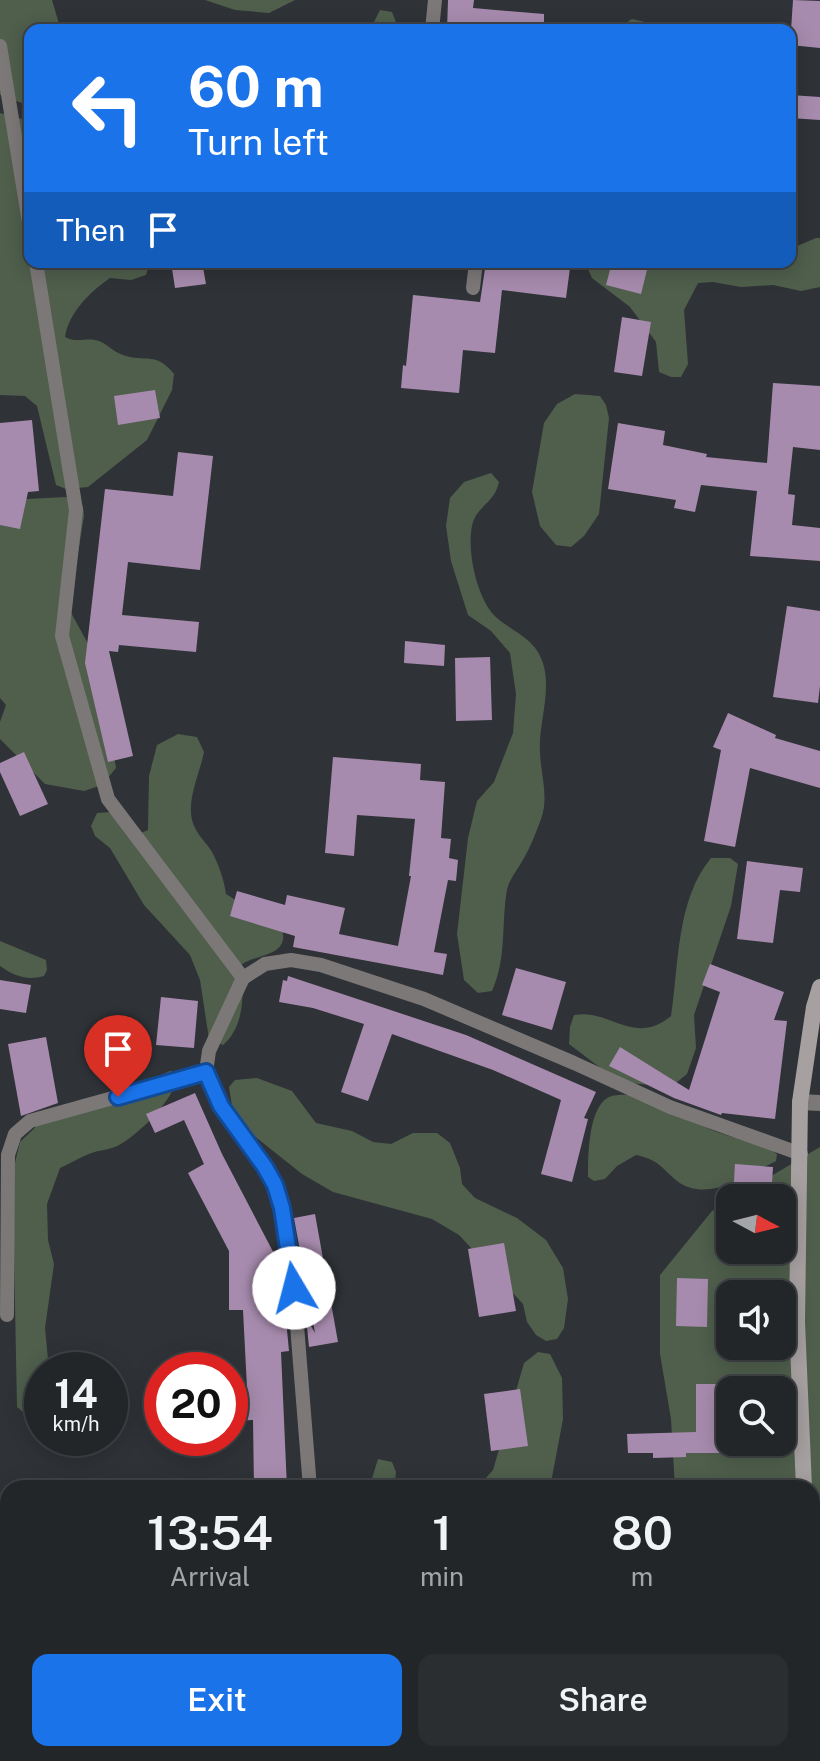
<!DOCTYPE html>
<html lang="en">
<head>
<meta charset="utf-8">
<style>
	:root { --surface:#232629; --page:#2b2e31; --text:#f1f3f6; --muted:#a3a5a8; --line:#404346; --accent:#1a73e8 }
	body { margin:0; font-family:"Public Sans",sans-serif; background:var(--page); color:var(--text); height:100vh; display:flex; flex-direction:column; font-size:30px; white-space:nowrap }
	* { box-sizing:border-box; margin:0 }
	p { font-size:26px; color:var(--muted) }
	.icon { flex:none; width:44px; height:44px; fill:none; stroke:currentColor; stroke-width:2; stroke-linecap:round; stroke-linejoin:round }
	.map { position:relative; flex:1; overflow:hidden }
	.side { position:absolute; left:0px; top:1480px; width:820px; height:282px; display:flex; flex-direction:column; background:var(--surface); border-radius:24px 24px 0 0; box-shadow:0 4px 20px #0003,0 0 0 2px var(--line) }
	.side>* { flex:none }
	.guide { position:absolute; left:24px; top:24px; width:772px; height:244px; border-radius:16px; box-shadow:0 4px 20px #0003,0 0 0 2px var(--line); background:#1a73e8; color:#fff; overflow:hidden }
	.needle { width:52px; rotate:97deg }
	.buttons { position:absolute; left:716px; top:1184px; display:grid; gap:16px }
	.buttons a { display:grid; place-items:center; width:80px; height:80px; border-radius:16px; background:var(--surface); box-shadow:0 4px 20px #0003,0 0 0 2px var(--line); font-size:40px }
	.speed { position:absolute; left:24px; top:1352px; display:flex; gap:16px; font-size:40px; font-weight:700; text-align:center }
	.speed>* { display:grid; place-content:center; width:104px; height:104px; border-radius:50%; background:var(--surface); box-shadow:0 4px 20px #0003,0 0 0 2px var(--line); line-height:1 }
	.speed small { font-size:20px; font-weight:400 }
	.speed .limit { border:12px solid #d22; background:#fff; color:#111 }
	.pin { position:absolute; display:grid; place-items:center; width:68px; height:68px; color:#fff; margin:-82px -34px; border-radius:50% 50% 50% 0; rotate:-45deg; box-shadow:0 0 8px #0007 }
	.pin .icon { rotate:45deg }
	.me { position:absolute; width:88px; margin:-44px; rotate:352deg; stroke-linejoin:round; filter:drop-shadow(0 0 6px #0008) }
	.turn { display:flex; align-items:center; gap:28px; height:168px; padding:0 32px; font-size:36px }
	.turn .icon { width:104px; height:104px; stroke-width:2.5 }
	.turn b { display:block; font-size:56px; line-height:68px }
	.then { display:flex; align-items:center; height:76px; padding:0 32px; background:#0003; gap:16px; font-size:30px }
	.eta { display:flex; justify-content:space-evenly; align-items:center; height:136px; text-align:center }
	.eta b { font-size:48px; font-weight:600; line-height:56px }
	.button { display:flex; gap:16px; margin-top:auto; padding:16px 32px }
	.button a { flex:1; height:92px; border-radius:16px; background:var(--accent); color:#fff; font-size:32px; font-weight:600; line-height:92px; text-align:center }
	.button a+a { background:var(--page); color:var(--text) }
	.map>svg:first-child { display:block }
	.green { fill:#4f5f4c; fill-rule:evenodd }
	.building { fill:#a78bae }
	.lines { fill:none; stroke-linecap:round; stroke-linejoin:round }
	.lane { stroke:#7c7878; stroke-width:14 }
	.street { stroke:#7c7878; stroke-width:16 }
	.secondary { stroke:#a6a0a0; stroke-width:16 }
	.route-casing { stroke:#114b97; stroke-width:20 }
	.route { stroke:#1a73e8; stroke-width:14 }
</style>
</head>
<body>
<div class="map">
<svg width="820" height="1761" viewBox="0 0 820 1761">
	<rect width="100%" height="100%" fill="#2f3237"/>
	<g class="green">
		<path d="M0,0H52L60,27V30H30V98L22,103L0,95Z"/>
		<path d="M205,0H295L269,13L235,10Z"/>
		<path d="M380,10L392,12L399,30H370Z"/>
		<path d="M632,19L645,22L657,30H621L623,25Z"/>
		<path d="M0,113L30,121V262H150L146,275L131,280L110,278C90,292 69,312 65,337C76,343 84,338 95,340C106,342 113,352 123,355C146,363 156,351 174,374L172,390L147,440L88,487L66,489L56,485L37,406L25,396L0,395Z"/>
		<path d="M816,238H820V287L801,291L773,285L741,287L713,282L698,283L684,310L688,364L681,377H671L659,372L656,342L630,307L592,278L585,262H790V249Z"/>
		<path d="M575,394L600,396L606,405L609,418L599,514L584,536L571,547L556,545L540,526L532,492L544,423L557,404Z"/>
		<path d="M491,473L499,482C495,503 476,506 472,526C467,551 476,593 492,613C508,631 534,635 543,663C552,692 538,724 540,753C541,776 549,797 541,819C536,832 531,846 524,858C519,868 509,879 507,890C501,924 507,958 492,991L478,993L464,980L457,934L468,838L477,801L494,782L513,733L516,694L510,653L491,631L468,615L451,561L446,526L450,498L464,482Z"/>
		<path d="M0,494L27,499L66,497L83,506L84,516L69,609L98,662L116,768L102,785L84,791L45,784L0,739V722L6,705L0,698Z"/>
		<path d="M178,734L197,737L204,752C200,773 187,798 192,820C195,833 206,842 212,852C219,865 224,880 226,894L282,929C290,956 257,954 242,964C243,992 246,1025 223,1045L209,1039L200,980L190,955L144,905L110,848L95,836L91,826L97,813L112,812L141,833L148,830L149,776L157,745Z"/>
		<path d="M711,858H730L738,864L731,906L694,1015L696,1048L687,1074L671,1087L619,1082L569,1044L570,1027L574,1015C609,1008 634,1047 671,1016C679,965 676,900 711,858Z"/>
		<path d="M0,941L46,960L47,970L44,976C27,981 14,976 0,966Z"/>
		<path d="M170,1071L177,1072C180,1095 138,1135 119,1145C110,1150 98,1150 89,1154C79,1158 69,1164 60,1168L47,1204L48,1240L54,1264L45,1328L49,1370H42V1411L28,1416L17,1407L13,1201L14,1167L20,1142L47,1116L121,1092Z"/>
		<path d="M257,1078L292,1091L316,1123L352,1131L373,1142L391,1144L413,1133H437L450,1143L460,1168L462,1184L475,1198L517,1218L546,1240L563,1268L568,1299L564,1328L557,1339L546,1341L536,1335L527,1322L523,1304L459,1235L432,1219L333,1192L302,1174L243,1127L232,1106L229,1087L235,1080Z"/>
		<path d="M635,1095C664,1106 690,1121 717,1132C738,1140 758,1140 777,1154L776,1161C746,1175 708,1204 677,1181C659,1166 661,1161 636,1155L617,1166L605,1179L594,1181L588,1177C588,1157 588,1107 609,1097C616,1094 628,1095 635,1095Z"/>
		<path d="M820,1147V1761H706L712,1754H812V1488H675L671,1419L660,1354V1275L712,1211L730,1200V1250H782V1198H734ZM730,1294H782V1346H730ZM730,1390H782V1442H730Z"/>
		<path d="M538,1352L550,1354L562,1378L563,1419L550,1488H477L493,1470L524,1363Z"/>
		<path d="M378,1459L392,1462L396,1472L394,1488H369Z"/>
		<path d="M0,1619L8,1623V1696H0Z"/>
		<path d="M168,1754H262L267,1761H188Z"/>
		<path d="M592,1754H641V1761H596Z"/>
	</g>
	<g class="building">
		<path d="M448,0H474L473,8L544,14V30H447Z"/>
		<path d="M793,0L820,1V48L790,45Z"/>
		<path d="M790,95L820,97V120L790,118Z"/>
		<path d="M171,262H202L206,284L175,288Z"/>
		<path d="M486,262H537V264L570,268L566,298L502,290L495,353L463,350L459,393L401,388L403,365L406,366L413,295L480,302Z"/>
		<path d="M612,262H649L641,294L606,285Z"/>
		<path d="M622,317L651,322L642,376L614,372Z"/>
		<path d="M773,383L820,386V450L793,447L788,494L795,495L792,525L820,528V561L750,556L757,491L701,485L695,512L674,508L676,500L608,489L618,423L665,431L663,445L707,454L706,457L767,463Z"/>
		<path d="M155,390L160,418L118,425L114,396Z"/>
		<path d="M32,420L39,491L28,492L20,529L0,525V423Z"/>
		<path d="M178,452L213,456L200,570L128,562L122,615L199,622L196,652L119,645L118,652L109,651L133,756L108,762L85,663L105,489L173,496Z"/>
		<path d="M787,606L820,611V686L818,703L773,697Z"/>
		<path d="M405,641L445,645L444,666L404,663Z"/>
		<path d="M490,657L492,720L456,721L455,658Z"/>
		<path d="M728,713L776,735L775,738L820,751V788L750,768L735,847L704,841L721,750L713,747Z"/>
		<path d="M24,752L48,804L20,816L0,772V763Z"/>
		<path d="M333,757L421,764L420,780L445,782L441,838L451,839L449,858L458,860L456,881L448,880L434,952L447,954L443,975L293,947L295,936L230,916L237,891L285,905L287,895L345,908L339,934L398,946L411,876H409L415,819L357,815L354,856L325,853Z"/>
		<path d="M747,861L803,868L800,892L780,890L773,943L737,939Z"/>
		<path d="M710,964L784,992L774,1020L787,1021L775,1119L722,1113L721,1115L674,1098L609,1066L620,1047L689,1090L720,992L702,985Z"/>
		<path d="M516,968L566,982L552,1030L502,1015Z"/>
		<path d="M288,976L466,1035L596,1092L584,1118L588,1119L572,1182L541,1174L561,1100L493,1070L392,1034L368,1101L341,1092L364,1024L313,1008L279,1002L283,980L287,981Z"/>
		<path d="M0,980L31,985L26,1013L0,1009Z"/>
		<path d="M161,997L198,1001L194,1048L156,1045Z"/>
		<path d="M46,1037L58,1103L21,1116L8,1044Z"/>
		<path d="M195,1093L222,1154L281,1267L289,1351L281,1352L287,1488H254L253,1420L230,1421V1389L247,1388L243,1310H229V1251L188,1173L204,1164L184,1120L155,1133L146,1114Z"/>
		<path d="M735,1164L773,1167L771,1198H733Z"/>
		<path d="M315,1214L338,1342L309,1347L306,1317L315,1333L294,1218Z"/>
		<path d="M504,1243L516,1311L479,1317L468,1249Z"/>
		<path d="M677,1278L708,1279L707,1327L676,1326Z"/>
		<path d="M696,1384H730V1453H686V1457L653,1458V1453H628L627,1434L696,1432Z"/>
		<path d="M520,1389L528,1446L491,1451L484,1394Z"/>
	</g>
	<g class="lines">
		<g class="lane">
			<path d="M432,30L435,0"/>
			<path d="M0,46L30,228"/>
			<path d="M36,262L76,510L62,636L108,799L243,978"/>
			<path d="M473,288L476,262"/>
			<path d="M7,1315L8,1155L15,1134L30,1121L206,1072"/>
			<path d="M310,1488L294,1288L282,1208L265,1167L221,1106L206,1072L209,1051L243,978L265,964L291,960L321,965L424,999L574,1063L670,1107L801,1154"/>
			<path d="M327,1754L328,1761"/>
		</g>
		<path class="street" d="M800,1102L820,1103"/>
		<g class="secondary">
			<path d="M804,1488L797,1322L800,1102L814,1007L820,987"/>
			<path d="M812,1657L815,1722L820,1752"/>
		</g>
	</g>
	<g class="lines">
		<defs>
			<path id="route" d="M118,1097L206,1072L221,1106L265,1167L275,1185L282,1208L294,1288"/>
		</defs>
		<use href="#route" class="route-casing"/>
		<use href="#route" class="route"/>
	</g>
</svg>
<div class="buttons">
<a><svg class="needle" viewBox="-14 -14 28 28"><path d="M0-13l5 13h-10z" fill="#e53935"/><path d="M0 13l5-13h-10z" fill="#a3a5a8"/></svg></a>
<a><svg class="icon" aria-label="sound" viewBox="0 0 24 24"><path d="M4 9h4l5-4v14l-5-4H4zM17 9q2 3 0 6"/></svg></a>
<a><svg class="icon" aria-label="search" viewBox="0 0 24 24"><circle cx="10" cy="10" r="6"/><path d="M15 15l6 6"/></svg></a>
</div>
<div class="speed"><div>14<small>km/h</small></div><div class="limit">20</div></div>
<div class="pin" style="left:118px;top:1097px;background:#d93025"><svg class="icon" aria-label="arrive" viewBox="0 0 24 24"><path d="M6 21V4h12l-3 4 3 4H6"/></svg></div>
<svg class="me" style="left:294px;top:1288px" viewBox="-20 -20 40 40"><circle r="19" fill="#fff"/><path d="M0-13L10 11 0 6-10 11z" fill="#1a73e8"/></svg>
<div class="guide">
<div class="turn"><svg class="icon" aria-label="left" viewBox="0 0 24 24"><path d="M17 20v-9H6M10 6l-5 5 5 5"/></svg><div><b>60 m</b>Turn left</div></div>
<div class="then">Then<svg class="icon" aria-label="arrive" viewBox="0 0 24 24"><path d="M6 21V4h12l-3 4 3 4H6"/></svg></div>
</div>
<section class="side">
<div class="eta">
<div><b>13:54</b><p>Arrival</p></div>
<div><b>1</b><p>min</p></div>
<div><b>80</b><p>m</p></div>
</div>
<div class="button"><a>Exit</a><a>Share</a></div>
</section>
</div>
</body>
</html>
